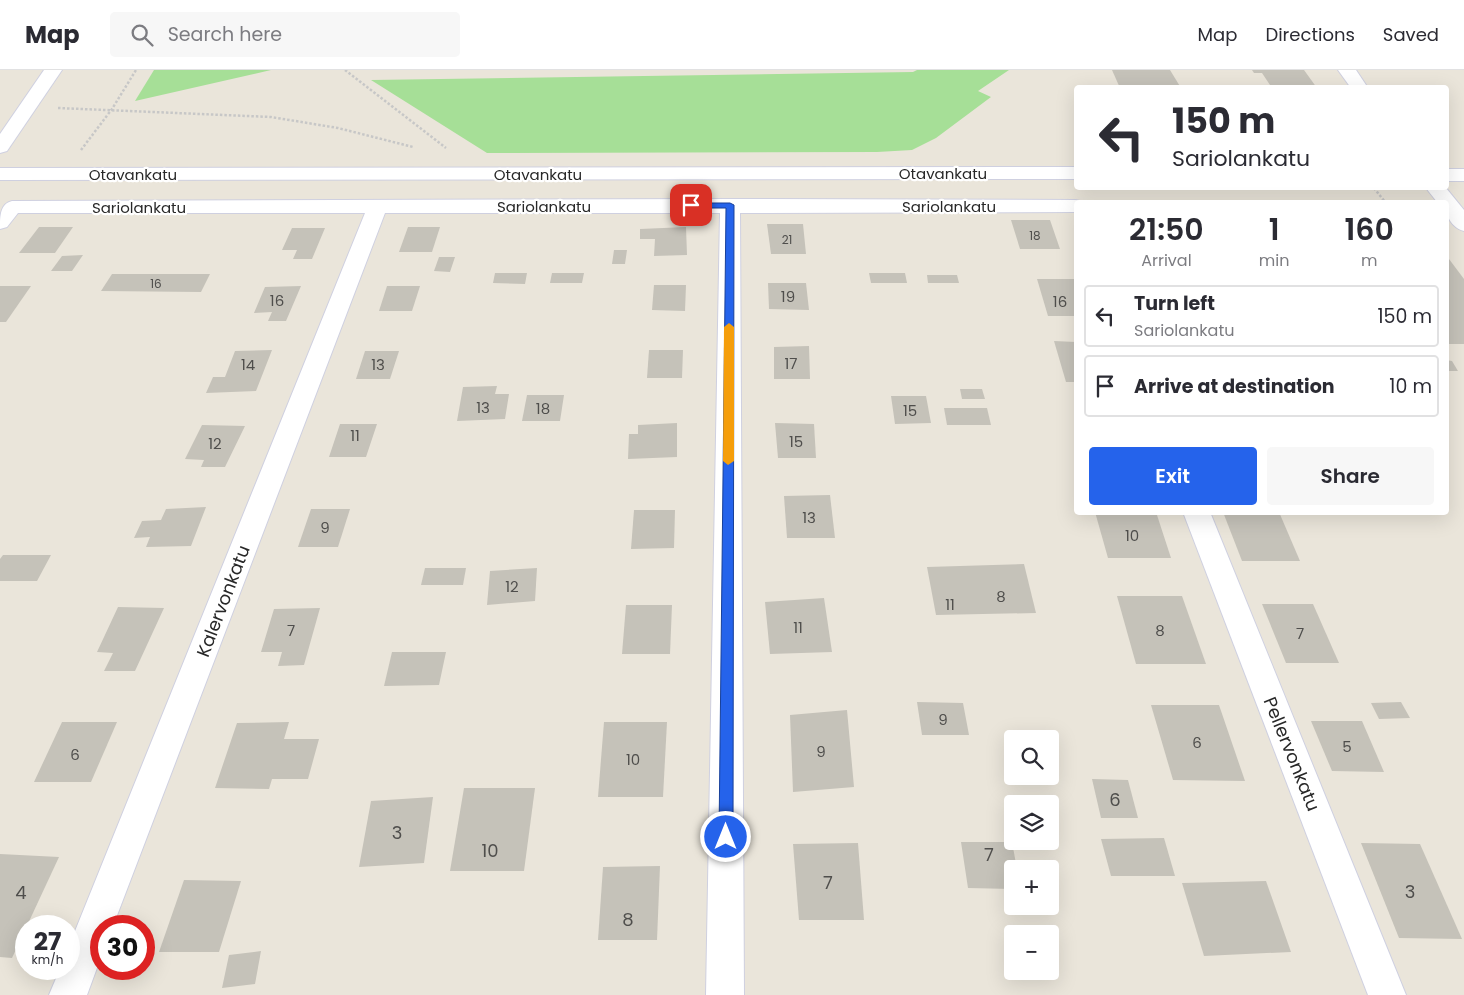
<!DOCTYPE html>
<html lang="en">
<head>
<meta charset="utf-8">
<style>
	:root { --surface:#fff; --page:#f7f7f7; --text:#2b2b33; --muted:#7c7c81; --line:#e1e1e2; --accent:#2563eb }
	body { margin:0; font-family:Poppins,sans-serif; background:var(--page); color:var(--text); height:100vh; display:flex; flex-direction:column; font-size:19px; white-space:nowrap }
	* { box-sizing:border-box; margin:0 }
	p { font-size:16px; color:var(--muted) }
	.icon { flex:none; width:28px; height:28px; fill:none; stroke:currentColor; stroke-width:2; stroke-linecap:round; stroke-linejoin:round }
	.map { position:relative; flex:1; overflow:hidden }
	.drawer { position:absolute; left:1074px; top:130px; width:375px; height:315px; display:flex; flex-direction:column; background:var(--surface); border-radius:5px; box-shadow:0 5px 20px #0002 }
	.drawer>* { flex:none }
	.guide { position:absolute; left:1074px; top:15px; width:375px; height:105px; border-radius:5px; box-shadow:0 5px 20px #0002; background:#fff; color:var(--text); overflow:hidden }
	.buttons { position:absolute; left:1004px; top:660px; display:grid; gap:10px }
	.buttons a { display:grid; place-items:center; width:55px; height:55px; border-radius:5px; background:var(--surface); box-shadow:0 5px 20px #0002; font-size:25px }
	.speed { position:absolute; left:15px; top:845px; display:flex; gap:10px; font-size:25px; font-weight:700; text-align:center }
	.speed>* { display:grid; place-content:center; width:65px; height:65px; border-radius:50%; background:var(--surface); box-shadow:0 5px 20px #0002; line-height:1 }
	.speed small { font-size:12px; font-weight:400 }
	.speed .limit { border:8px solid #d22; background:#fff; color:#111 }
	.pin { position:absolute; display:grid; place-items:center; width:42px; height:42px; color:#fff; margin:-21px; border-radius:10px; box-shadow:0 2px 8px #0006 }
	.me { position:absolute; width:55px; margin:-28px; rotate:0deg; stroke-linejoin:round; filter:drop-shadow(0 0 4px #0008) }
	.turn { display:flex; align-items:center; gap:18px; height:105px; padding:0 15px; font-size:22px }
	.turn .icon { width:65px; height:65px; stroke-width:2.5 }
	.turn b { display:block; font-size:35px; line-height:42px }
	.eta { display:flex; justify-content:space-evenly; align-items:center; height:85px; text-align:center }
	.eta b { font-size:30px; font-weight:600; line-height:35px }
	.cta { display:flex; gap:10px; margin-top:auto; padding:10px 15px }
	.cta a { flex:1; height:58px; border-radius:5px; background:var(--accent); color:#fff; font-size:20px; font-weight:600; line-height:58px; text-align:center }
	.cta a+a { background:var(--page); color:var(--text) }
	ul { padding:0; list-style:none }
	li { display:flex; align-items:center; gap:15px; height:62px; margin:0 10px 8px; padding:0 5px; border:2px solid var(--line); border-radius:5px }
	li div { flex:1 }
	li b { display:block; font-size:19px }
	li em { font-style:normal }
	header { display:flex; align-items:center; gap:30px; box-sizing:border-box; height:70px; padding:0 25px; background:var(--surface); border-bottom:1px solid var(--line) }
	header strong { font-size:24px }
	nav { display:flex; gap:28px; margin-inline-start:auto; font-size:18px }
	.search { width:350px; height:45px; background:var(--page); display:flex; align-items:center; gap:12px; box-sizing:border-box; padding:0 18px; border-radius:5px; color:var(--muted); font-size:19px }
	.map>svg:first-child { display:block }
	.green { fill:#a6df97 }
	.building { fill:#c5c2b9 }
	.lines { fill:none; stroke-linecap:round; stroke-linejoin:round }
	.street-casing { stroke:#cfd0e0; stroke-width:2 }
	.secondary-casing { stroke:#cfd0e0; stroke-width:2 }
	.path { stroke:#c7c7c7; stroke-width:2.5; stroke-dasharray:2.5 2; stroke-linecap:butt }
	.street { fill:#fff; fill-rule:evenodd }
	.secondary { fill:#fff; fill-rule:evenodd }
	.route { fill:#2563eb; stroke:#184099 }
	.slow { fill:#f59e0b }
	.labels { text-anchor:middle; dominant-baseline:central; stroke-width:4.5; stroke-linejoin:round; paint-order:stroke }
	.far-number-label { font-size:12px; fill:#4f4e4c }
	.far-street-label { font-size:15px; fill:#282828; stroke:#fff }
	.number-label { font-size:15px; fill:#4f4e4c }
	.street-label { font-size:18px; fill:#282828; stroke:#fff }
	.near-number-label { font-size:18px; fill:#4f4e4c }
</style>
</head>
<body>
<header>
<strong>Map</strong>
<div class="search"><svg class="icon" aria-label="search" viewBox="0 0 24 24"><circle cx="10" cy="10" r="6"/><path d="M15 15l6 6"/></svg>Search here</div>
<nav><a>Map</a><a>Directions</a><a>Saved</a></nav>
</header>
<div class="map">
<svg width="1464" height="925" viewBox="0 0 1464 925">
	<rect width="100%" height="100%" fill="#eae5da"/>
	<g class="green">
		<path d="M154,0H271L135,31Z"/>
		<path d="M917,0H1009L978,21L991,27L936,68L912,80L877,82L487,83L371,10L913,2Z"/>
	</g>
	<g class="building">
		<path d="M1112,0H1170L1181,18H1120Z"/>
		<path d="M1252,0H1304L1317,18H1272L1262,3H1254Z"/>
		<path d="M1011,150H1050L1060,179H1020Z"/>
		<path d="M767,154H803L806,184H771Z"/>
		<path d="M39,157H73L55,183H19Z"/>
		<path d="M408,157H440L432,182H399Z"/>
		<path d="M686,157L687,185L654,186L655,169H640V159Z"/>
		<path d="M292,158H325L312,189H293L297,180H282Z"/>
		<path d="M614,180H627L625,194H612Z"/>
		<path d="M83,185L72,201H51L62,186Z"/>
		<path d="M1446,185L1464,209V274H1446Z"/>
		<path d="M439,187H455L450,202L434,201Z"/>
		<path d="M495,203H527L525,214L493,213Z"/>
		<path d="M552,203H584L582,213H550Z"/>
		<path d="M869,203H905L907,213H871Z"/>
		<path d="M112,204H210L201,222L101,221Z"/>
		<path d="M927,205H957L959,213H928Z"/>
		<path d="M1037,209H1074L1076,215V246H1048Z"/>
		<path d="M768,213H806L809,240L769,239Z"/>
		<path d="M654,215H686L685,241L652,240Z"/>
		<path d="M0,216H31L6,252H0Z"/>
		<path d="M301,216L286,251H268L272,242L254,243L265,217Z"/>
		<path d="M387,216H420L412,241H379Z"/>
		<path d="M1054,271L1076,272V312H1066Z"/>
		<path d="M809,276L810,309H774V277Z"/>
		<path d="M272,280L256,321L206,323L213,307H225L235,281Z"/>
		<path d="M649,280H683L682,308H647Z"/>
		<path d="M365,281H399L390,309H356Z"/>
		<path d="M1446,290L1452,291L1458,301H1446Z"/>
		<path d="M497,316L495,324H509L505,349L457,351L463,317Z"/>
		<path d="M960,319H982L985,329H962Z"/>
		<path d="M527,325H564L560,351H522Z"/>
		<path d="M891,326H926L931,353L895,354Z"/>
		<path d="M944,338H987L991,355H947Z"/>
		<path d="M677,353V387L628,389L629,364H638V355Z"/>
		<path d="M775,353L814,354L816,388H778Z"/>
		<path d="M340,354H377L366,387H329Z"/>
		<path d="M202,355L245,356L225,397H201L204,390L185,389Z"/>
		<path d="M830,425L835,468H787L784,426Z"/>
		<path d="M206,437L191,476L146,477L150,467L134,468L142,451L161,450L166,439Z"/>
		<path d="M311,439H350L338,477H298Z"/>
		<path d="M634,440H675L674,478L631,479Z"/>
		<path d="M1095,442H1156L1171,488H1108Z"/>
		<path d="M1223,442H1279L1300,491H1242Z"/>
		<path d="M3,485H51L37,511H0V489Z"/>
		<path d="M1024,494L1036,543L936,545L927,497Z"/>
		<path d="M425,498H466L463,515H421Z"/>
		<path d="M537,498L535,531L487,535L490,501Z"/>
		<path d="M1117,526H1182L1206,594H1136Z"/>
		<path d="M824,528L832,582L770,584L765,532Z"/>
		<path d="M1262,534H1313L1339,593H1286Z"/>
		<path d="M626,535H672L670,584H622Z"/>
		<path d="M118,537L164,538L135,601H104L113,583L97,582Z"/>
		<path d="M320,538L304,595L278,596L282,582H261L274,539Z"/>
		<path d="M392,582H446L439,615L384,616Z"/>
		<path d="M917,632L963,633L969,665H922Z"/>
		<path d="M1401,632L1410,648L1379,649L1371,633Z"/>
		<path d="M1151,635H1219L1245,711L1173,710Z"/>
		<path d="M847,640L854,717L793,722L790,645Z"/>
		<path d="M1311,651H1362L1384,702L1332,701Z"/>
		<path d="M62,652H117L91,712H34Z"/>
		<path d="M289,652L284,669H319L308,709H272L269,719L215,718L237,653Z"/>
		<path d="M604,652H667L663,727H598Z"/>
		<path d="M1092,709L1128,710L1138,748H1101Z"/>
		<path d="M464,718H535L524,801H450Z"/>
		<path d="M433,727L424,793L359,797L371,731Z"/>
		<path d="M1164,768L1175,806H1111L1101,769Z"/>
		<path d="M961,772H1012L1017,799H1012V819L968,818Z"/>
		<path d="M858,773L864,850H799L793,774Z"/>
		<path d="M1361,773L1420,774L1462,869L1399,868Z"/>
		<path d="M0,784L59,787L12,888L0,887Z"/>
		<path d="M660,796L657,870H598L603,797Z"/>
		<path d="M184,810L241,811L219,882H159Z"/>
		<path d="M1266,811L1291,882L1204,886L1182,813Z"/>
		<path d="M261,881L255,914L222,918L229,885Z"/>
	</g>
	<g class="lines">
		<defs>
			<g id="street">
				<path d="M730,129L1076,130L1084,132H1076V142L740,143L744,925H706L720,143H385L113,856H101V887L87,925H49L60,899H69V876L365,143H18L7,157L0,159C0,146 0,134 12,131Z"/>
				<path d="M1183,442H1210L1406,925H1368Z"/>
			</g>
			<g id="secondary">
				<path d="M44,0H62L7,81L0,83V64Z"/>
				<path d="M1338,0H1356L1368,18H1351Z"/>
				<path d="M1076,97V109L0,110V98Z"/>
				<rect x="1446" y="99" width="18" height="12"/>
				<path d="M1426,118H1446L1464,140V161C1450,157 1446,145 1446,132H1437Z"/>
			</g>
		</defs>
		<use href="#street" class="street-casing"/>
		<use href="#secondary" class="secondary-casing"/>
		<g class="path">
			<path d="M345,0L446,78"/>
			<path d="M58,38L271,47L338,58L413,77"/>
			<path d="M81,80L112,39L136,0"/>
			<path d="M1374,118L1385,132"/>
		</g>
		<use href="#street" class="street"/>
		<use href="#secondary" class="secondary"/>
	</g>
	<path class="route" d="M730,133L734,135L733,767L731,772L726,774L721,772L719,767L726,138H691L687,135L691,133Z"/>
	<path class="slow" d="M729,253L734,257V391L728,395L723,391L724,257Z"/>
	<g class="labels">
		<g class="far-number-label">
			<text x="1035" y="165">18</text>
			<text x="787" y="169">21</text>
			<text x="156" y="213">16</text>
		</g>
		<g class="far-street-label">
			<text x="943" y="103">Otavankatu</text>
			<text x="133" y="104">Otavankatu</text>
			<text x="538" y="104">Otavankatu</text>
			<text x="544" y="136">Sariolankatu</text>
			<text x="949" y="136">Sariolankatu</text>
			<text x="139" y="137">Sariolankatu</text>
		</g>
		<g class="number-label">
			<text x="788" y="226">19</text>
			<text x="277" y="230">16</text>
			<text x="1060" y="231">16</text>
			<text x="791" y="293">17</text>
			<text x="248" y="294">14</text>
			<text x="378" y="294">13</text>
			<text x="483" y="337">13</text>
			<text x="543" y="338">18</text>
			<text x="910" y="340">15</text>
			<text x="355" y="365">11</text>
			<text x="796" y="371">15</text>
			<text x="215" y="373">12</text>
			<text x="809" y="447">13</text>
			<text x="325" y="457">9</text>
			<text x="1132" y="465">10</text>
			<text x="512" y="516">12</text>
			<text x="1001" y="526">8</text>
			<text x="950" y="534">11</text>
			<text x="798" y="557">11</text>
			<text x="291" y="560">7</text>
			<text x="1160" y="560">8</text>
			<text x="1300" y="563">7</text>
			<text x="943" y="649">9</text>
			<text x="1197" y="672">6</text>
			<text x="1347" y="676">5</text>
			<text x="821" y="681">9</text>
			<text x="75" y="684">6</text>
			<text x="633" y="689">10</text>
		</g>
		<g class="street-label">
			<text transform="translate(223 531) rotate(-69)">Kalervonkatu</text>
			<text transform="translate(1292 684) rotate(68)">Pellervonkatu</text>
		</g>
		<g class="near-number-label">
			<text x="1115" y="729">6</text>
			<text x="397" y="762">3</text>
			<text x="490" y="780">10</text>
			<text x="989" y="784">7</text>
			<text x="828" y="812">7</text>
			<text x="1410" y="821">3</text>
			<text x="21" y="822">4</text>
			<text x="628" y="849">8</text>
		</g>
	</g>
</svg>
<div class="buttons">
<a><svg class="icon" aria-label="search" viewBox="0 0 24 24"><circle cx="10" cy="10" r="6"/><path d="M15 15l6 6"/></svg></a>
<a><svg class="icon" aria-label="layers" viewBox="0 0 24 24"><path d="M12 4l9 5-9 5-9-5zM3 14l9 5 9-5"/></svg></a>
<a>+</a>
<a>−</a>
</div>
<div class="speed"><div>27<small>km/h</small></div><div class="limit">30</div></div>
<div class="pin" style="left:691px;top:135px;background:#d93025"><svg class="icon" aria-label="arrive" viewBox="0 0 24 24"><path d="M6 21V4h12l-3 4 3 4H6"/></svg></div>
<svg class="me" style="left:726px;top:767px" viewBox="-20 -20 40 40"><circle r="17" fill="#2563eb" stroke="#fff" stroke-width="3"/><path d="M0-11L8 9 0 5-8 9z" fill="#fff"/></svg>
<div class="guide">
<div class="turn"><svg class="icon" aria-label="left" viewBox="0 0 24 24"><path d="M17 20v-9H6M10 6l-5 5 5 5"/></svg><div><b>150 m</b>Sariolankatu</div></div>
</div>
<section class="drawer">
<div class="eta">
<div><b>21:50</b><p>Arrival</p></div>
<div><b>1</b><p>min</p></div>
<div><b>160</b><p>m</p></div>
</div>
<ul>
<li><svg class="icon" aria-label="left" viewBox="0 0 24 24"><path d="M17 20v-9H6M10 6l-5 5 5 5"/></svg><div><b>Turn left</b><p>Sariolankatu</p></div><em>150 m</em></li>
<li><svg class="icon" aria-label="arrive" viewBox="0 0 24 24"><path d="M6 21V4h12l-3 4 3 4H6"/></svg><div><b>Arrive at destination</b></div><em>10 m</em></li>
</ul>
<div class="cta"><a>Exit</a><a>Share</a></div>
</section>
</div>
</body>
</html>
